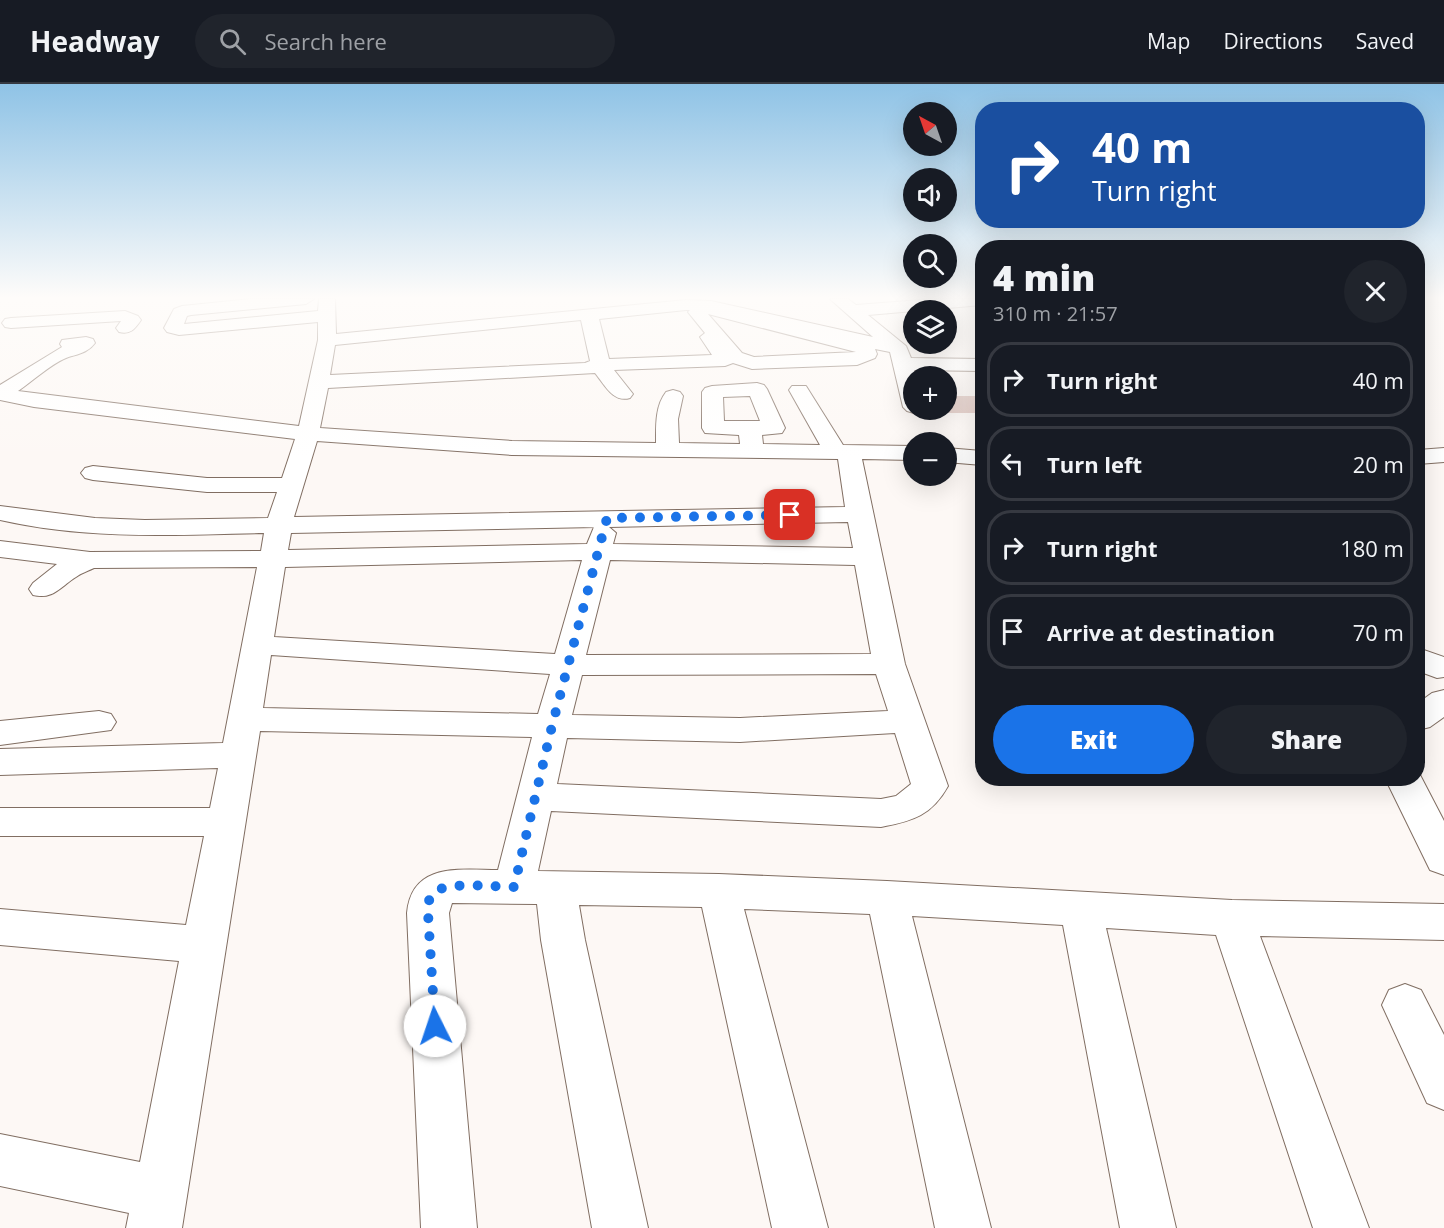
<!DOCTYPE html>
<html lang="en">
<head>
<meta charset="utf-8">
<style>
	:root { --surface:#171b24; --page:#20242c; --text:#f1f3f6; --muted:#9ea1a6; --line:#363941; --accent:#1a73e8 }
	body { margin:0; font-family:"Open Sans",sans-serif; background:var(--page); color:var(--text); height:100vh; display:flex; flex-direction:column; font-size:22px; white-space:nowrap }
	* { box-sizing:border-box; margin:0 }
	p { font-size:20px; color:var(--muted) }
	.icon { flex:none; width:33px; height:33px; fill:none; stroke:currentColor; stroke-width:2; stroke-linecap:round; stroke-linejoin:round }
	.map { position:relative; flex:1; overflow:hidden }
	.drawer { position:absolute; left:975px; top:156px; width:450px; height:546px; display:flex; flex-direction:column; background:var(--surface); border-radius:24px; box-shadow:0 6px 24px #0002 }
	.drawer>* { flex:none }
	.hud { position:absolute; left:975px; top:18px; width:450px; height:126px; border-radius:24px; box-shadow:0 6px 24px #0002; background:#1a4fa0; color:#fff; overflow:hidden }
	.needle { width:39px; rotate:320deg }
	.fabs { position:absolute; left:903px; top:18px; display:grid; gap:12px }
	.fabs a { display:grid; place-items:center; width:54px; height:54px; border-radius:50%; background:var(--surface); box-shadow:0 6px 24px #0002; font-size:30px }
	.pin { position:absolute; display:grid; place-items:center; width:51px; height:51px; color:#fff; margin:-26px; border-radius:12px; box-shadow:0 3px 9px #0006 }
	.me { position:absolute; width:66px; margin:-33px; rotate:356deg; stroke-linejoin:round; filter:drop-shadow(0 0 4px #0008) }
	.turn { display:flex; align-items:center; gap:21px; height:126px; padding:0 18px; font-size:27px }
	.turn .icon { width:78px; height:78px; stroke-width:2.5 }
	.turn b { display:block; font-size:42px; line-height:51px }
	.round { display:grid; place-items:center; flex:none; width:63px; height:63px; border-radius:32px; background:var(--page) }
	.overview { display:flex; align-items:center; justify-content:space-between; height:102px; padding:0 18px }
	h1 { font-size:36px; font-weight:800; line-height:45px }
	.action { display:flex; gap:12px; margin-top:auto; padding:12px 18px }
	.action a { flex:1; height:69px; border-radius:36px; background:var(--accent); color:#fff; font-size:24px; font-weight:800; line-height:69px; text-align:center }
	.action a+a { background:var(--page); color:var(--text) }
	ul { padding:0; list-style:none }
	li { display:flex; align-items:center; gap:18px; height:75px; margin:0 12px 9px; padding:0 6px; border:3px solid var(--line); border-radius:24px }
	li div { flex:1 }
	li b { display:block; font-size:22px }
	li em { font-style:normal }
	header { display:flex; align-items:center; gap:36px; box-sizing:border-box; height:84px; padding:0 30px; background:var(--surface); border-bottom:2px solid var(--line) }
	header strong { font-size:28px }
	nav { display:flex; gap:33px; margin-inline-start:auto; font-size:21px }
	.search { width:420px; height:54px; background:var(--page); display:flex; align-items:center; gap:15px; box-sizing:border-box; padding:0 21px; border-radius:33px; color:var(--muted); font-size:22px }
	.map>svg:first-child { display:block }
	.building { fill:#dfc5be }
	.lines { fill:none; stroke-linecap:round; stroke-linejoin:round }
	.minor-casing { stroke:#816e62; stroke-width:2 }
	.minor { fill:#fff; fill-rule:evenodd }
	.route { stroke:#1a73e8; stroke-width:10; stroke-dasharray:0 18 }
</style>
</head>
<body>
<header>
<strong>Headway</strong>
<div class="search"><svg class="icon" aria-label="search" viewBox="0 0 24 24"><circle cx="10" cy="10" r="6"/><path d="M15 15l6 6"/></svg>Search here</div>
<nav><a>Map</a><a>Directions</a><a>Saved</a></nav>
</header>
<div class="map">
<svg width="1444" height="1144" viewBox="0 0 1444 1144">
	<rect width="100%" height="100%" fill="#fdf8f5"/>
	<rect class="building" x="946" y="312" width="36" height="17"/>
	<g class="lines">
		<defs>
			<g id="minor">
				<path d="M251,215H314L306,220L191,231L187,232L184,240L318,227L319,215H335L336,250L686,216L711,217L873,253L830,215H848L856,221L933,215H982V221L868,231L906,262L911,274L982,275V287L914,286L916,292H914V326H923L914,329L907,327L903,323L890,268L875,265L877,270L875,274L857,281L752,285L733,279L725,282L614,286L633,310L630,314C613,319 605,301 595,289L328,304L320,344L512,357L656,359C656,342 655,322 666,308L673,306L680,308L683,312L678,335L679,359L740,360L739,351L705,349L702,344V308L705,304L712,302L757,299L764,301L767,305L785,344L782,349L762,351L763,360L820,361L789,306L792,302H806L843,361L914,362V376L862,375L905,580L948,702C932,731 913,737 881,743L551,727L538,787L719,790L887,797L1232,816L1444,820V856L1260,852L1369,1144H1313L1216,851L1106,844L1176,1144H1120L1063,841L912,832L991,1144H935L870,830L744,825L828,1144H772L702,823L579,821L585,856L648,1144H592L541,856L537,820L452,819L449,829L477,1144H421L407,829C412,778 459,786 498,786L532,653L260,647L182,1144H126L129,1129L0,1102V1050L140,1078L179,877L0,861V825L186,841L204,752H0V724H210L218,684L0,691V665L223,659L257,483L94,484C88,487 81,489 76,493C60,503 53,516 33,511L29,505L33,499L57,480L0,473V457L90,468L261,467L264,449C176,451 87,456 0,436V422L95,434L145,436L268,434L277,408H207L93,396L85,394L81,389L85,384L93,382L207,394H282L295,355L34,323L0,316V301L62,263L60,260L62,256L86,253L93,255L95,259C88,269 77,270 66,274C49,281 33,297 18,307L299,342L318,256V238L179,251L167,248L164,244L174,225L182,222ZM686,226H690L688,228L705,249L700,253L712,271L609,275L599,235ZM708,230L856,268L754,273L742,269ZM581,236L590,277L585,279L330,291L335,261ZM750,312L760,337H724L723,313ZM317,357L512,371L838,375L845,423L294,433ZM848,438L853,464L613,460L616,449L609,443ZM594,443L587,460L288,466L291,449L596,443ZM582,476L555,570L274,553L285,483ZM610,476L855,481L871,570L586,571ZM271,571L550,590L538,630L263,624ZM876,590L888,627L740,634L572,631L582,591ZM895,649L911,700L896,712L881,715L557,700L567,654L740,658Z"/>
				<path d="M125,227L138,232L141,236C135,245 130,251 119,248L116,244L121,237L11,244L5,243L2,239L5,235L11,234Z"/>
				<path d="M946,364L982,367V381L946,378Z"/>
				<path d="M1444,364V378L1418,380V366Z"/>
				<path d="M1418,564L1444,573V593L1437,594L1418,587Z"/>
				<path d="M1444,606V633L1430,643L1418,646V619L1432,609Z"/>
				<path d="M99,627L111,630L116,638L111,646L0,661V637Z"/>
				<path d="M1418,687L1444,737V791L1430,786L1385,694H1418Z"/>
				<path d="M1405,900L1421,906L1444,951V1026L1427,1019L1382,921L1389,906Z"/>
			</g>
		</defs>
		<use href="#minor" class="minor-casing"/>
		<use href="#minor" class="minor"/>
	</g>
	<linearGradient id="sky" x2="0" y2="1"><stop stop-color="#8fc3e6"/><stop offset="0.57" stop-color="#fefcfa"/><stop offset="1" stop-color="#fefcfa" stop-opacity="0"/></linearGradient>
	<rect width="1444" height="375" fill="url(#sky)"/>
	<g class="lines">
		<path class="route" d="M435,942L428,829C428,821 428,813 435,808C448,797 495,803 514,803L552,642L607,434L790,431"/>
	</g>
</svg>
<div class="fabs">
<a><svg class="needle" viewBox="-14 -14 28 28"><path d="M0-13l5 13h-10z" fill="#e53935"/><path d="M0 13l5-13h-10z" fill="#9ea1a6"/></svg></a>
<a><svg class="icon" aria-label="sound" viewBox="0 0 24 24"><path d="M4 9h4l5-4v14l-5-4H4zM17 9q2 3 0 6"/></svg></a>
<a><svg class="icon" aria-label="search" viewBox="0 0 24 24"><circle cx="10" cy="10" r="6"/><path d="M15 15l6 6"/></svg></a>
<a><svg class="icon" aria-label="layers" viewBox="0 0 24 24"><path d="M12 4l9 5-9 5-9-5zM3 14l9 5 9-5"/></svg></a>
<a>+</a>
<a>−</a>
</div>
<div class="pin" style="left:790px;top:431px;background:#d93025"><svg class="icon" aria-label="arrive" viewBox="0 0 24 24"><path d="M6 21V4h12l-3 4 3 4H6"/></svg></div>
<svg class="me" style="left:435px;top:942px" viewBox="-20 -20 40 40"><circle r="19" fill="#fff"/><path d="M0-13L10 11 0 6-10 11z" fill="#1a73e8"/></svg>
<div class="hud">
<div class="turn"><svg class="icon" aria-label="right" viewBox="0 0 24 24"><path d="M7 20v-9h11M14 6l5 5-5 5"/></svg><div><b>40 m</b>Turn right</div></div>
</div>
<section class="drawer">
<div class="overview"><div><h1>4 min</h1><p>310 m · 21:57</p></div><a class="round"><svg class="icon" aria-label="close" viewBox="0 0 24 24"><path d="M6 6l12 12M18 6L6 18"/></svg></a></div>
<ul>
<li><svg class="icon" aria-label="right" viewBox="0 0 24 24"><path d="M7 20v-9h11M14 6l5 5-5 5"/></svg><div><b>Turn right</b></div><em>40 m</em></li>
<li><svg class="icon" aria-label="left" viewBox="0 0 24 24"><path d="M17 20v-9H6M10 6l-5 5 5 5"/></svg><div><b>Turn left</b></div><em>20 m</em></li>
<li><svg class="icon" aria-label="right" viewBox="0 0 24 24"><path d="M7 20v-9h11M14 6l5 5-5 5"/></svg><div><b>Turn right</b></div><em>180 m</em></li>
<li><svg class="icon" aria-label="arrive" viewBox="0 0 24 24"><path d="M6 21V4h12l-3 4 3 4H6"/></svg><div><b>Arrive at destination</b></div><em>70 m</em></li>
</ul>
<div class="action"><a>Exit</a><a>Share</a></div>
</section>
</div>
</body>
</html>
